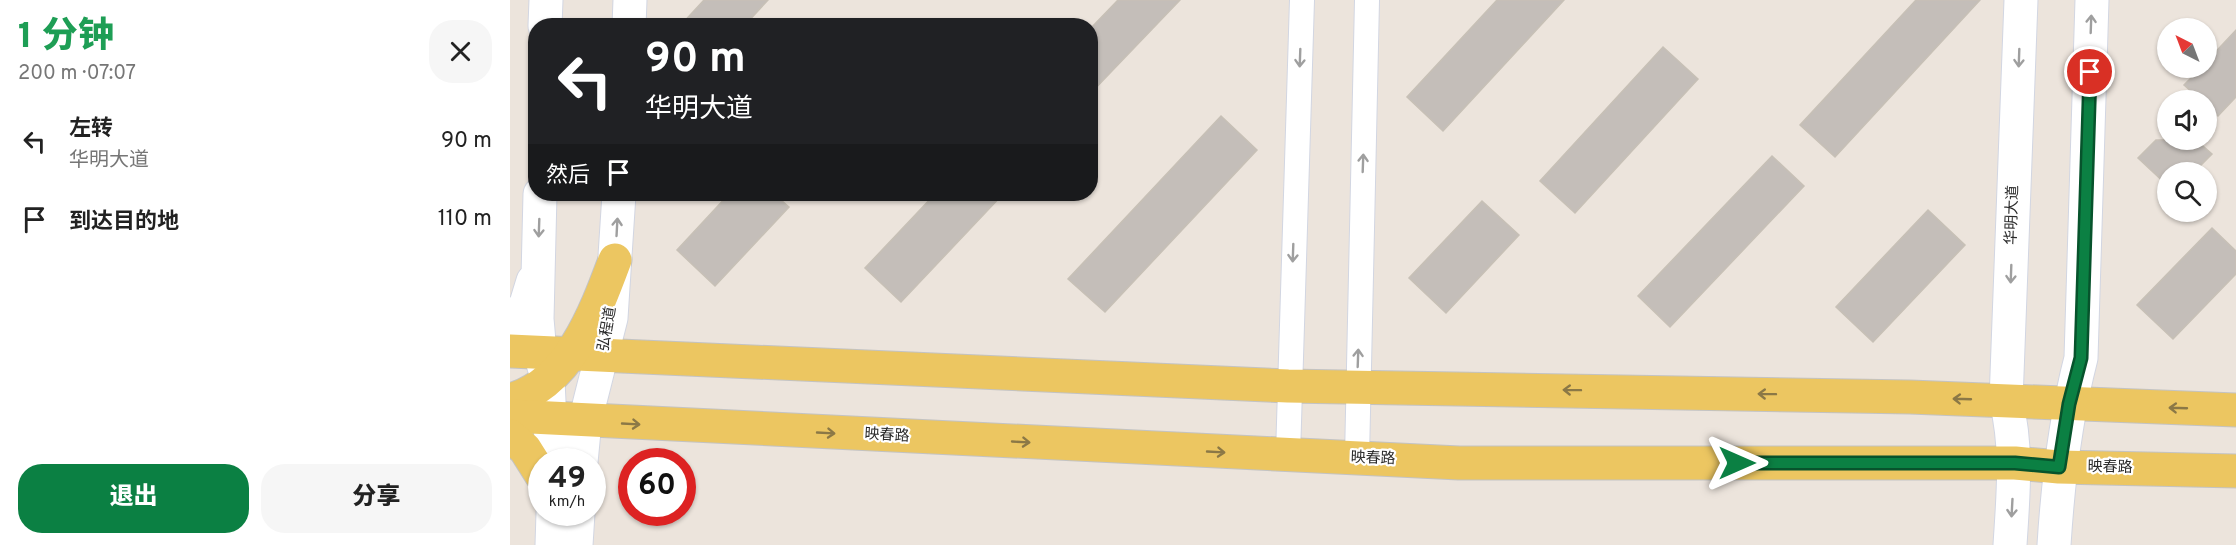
<!DOCTYPE html>
<html lang="zh">
<head>
<meta charset="utf-8">
<style>
	:root { --surface:#fff; --page:#f6f6f6; --text:#222; --muted:#767676; --accent:#0b8043 }
	body { margin:0; font-family:Overpass,"Noto Sans SC",sans-serif; background:var(--page); color:var(--text); height:100vh; display:flex; flex-direction:column; font-size:22px; white-space:nowrap }
	* { box-sizing:border-box; margin:0 }
	p { font-size:20px; color:var(--muted) }
	.icon { flex:none; width:33px; height:33px; fill:none; stroke:currentColor; stroke-width:2; stroke-linecap:round; stroke-linejoin:round }
	.map { position:relative; flex:1; overflow:hidden }
	.details { display:flex; flex-direction:column; background:var(--surface); width:510px }
	.details>* { flex:none }
	.hud { position:absolute; left:18px; top:18px; width:570px; height:183px; border-radius:24px; box-shadow:0 2px 4px #0004; background:#202124; color:#fff; overflow:hidden }
	.needle { width:39px; rotate:318deg }
	.fabs { position:absolute; left:1647px; top:18px; display:grid; gap:12px }
	.fabs a { display:grid; place-items:center; width:60px; height:60px; border-radius:50%; background:var(--surface); box-shadow:0 2px 4px #0004; font-size:30px }
	.speed { position:absolute; left:18px; top:448px; display:flex; gap:12px; font-size:30px; font-weight:700; text-align:center }
	.speed>* { display:grid; place-content:center; width:78px; height:78px; border-radius:50%; background:var(--surface); box-shadow:0 2px 4px #0004; line-height:1 }
	.speed small { font-size:15px; font-weight:400 }
	.speed .limit { border:9px solid #d22; background:#fff; color:#111 }
	.pin { position:absolute; display:grid; place-items:center; width:51px; height:51px; color:#fff; margin:-26px; border:3px solid #fff; border-radius:50%; box-shadow:0 2px 6px #0007 }
	.me { position:absolute; width:66px; margin:-33px; rotate:90deg; stroke-linejoin:round; filter:drop-shadow(0 0 4px #0008) }
	.turn { display:flex; align-items:center; gap:21px; height:126px; padding:0 18px; font-size:27px }
	.turn .icon { width:78px; height:78px; stroke-width:2.5 }
	.turn b { display:block; font-size:42px; line-height:51px }
	.then { display:flex; align-items:center; height:57px; padding:0 18px; background:#0003; gap:12px; font-size:22px }
	.round { display:grid; place-items:center; flex:none; width:63px; height:63px; border-radius:24px; background:var(--page) }
	.headline { display:flex; align-items:center; justify-content:space-between; height:102px; padding:0 18px }
	h1 { font-size:36px; font-weight:800; line-height:45px; color:#1e9e55 }
	.primary-button { display:flex; gap:12px; margin-top:auto; padding:12px 18px }
	.primary-button a { flex:1; height:69px; border-radius:24px; background:var(--accent); color:#fff; font-size:24px; font-weight:800; line-height:69px; text-align:center }
	.primary-button a+a { background:var(--page); color:var(--text) }
	ul { padding:0; list-style:none }
	li { display:flex; align-items:center; gap:18px; height:78px; padding:0 18px }
	li div { flex:1 }
	li b { display:block; font-size:22px }
	li em { font-style:normal }
	main { display:flex; flex:1; min-height:0 }
	.map>svg:first-child { display:block }
	.building { fill:#c4beb9; stroke:#c7c0b6; stroke-width:1.5 }
	.lines { fill:none; stroke-linecap:round; stroke-linejoin:round }
	.street-casing { stroke:#d2d6e2; stroke-width:26 }
	.secondary-casing { stroke:#d2d6e2; stroke-width:35 }
	.primary-casing { stroke:#c3c3c3; stroke-width:35 }
	.street { stroke:#fff; stroke-width:24 }
	.secondary { stroke:#fff; stroke-width:33 }
	.primary { stroke:#ecc661; stroke-width:33 }
	.oneway { stroke:#9f9f9f }
	.oneway2 { stroke:#8b7846 }
	.route-casing { stroke:#07532c; stroke-width:15 }
	.route { stroke:#0b8043; stroke-width:10 }
	.labels { text-anchor:middle; dominant-baseline:central; stroke-width:4.5; stroke-linejoin:round; paint-order:stroke }
	.street-label { font-size:15px; fill:#2a2a2a; stroke:#fff }
</style>
</head>
<body>
<main>
<section class="details">
<div class="headline"><div><h1>1 分钟</h1><p>200 m · 07:07</p></div><a class="round"><svg class="icon" aria-label="close" viewBox="0 0 24 24"><path d="M6 6l12 12M18 6L6 18"/></svg></a></div>
<ul>
<li><svg class="icon" aria-label="left" viewBox="0 0 24 24"><path d="M17 20v-9H6M10 6l-5 5 5 5"/></svg><div><b>左转</b><p>华明大道</p></div><em>90 m</em></li>
<li><svg class="icon" aria-label="arrive" viewBox="0 0 24 24"><path d="M6 21V4h12l-3 4 3 4H6"/></svg><div><b>到达目的地</b></div><em>110 m</em></li>
</ul>
<div class="primary-button"><a>退出</a><a>分享</a></div>
</section>
<div class="map">
<svg width="1726" height="545" viewBox="0 0 1726 545">
	<rect width="100%" height="100%" fill="#ece4dc"/>
	<g class="building">
		<path d="M194,0H258L234,26H170Z"/>
		<path d="M608,0H670L580,94V29Z"/>
		<path d="M987,0H1054L933,131L897,97Z"/>
		<path d="M1406,0H1470L1325,157L1290,125Z"/>
		<path d="M1726,30V97L1708,116L1696,106V100H1691L1674,85L1691,68H1696V62Z"/>
		<path d="M1153,47L1188,79L1065,213L1030,181Z"/>
		<path d="M711,116L747,150L595,312L558,279Z"/>
		<path d="M1646,140H1686L1702,154L1684,172H1658V186L1628,158Z"/>
		<path d="M1262,156L1294,186L1160,327L1128,296Z"/>
		<path d="M219,194H264L279,207L205,286L167,250Z"/>
		<path d="M425,194H493L391,302L355,268Z"/>
		<path d="M972,201L1009,235L936,313L899,278Z"/>
		<path d="M1418,210L1455,245L1363,342L1326,307Z"/>
		<path d="M1702,228L1726,251V274L1663,339L1627,305Z"/>
	</g>
	<g class="lines">
		<defs>
			<g id="street">
				<path d="M778,455L792,0"/>
				<path d="M847,458L857,0"/>
			</g>
			<g id="secondary">
				<path d="M35,26L36,0"/>
				<path d="M119,26L120,0"/>
				<path d="M30,194L27,319L30,353L38,381L42,462"/>
				<path d="M0,327L16,304L23,281"/>
				<path d="M71,462L75,421L101,318L109,194"/>
				<path d="M42,545L43,513"/>
				<path d="M66,545L68,513"/>
				<path d="M1500,545C1503,496 1508,449 1496,401L1511,0"/>
				<path d="M1544,545C1548,481 1555,420 1571,358L1582,0"/>
			</g>
			<g id="primary">
				<path d="M0,351L778,386L1400,397L1726,410"/>
				<path d="M0,400C59,385 86,311 105,260"/>
				<path d="M0,416L949,463H1505L1549,467L1726,471"/>
				<path d="M0,436L15,449L32,476"/>
			</g>
		</defs>
		<use href="#street" class="street-casing"/>
		<use href="#secondary" class="secondary-casing"/>
		<use href="#primary" class="primary-casing"/>
		<use href="#street" class="street"/>
		<use href="#secondary" class="secondary"/>
		<use href="#primary" class="primary"/>
	</g>
	<defs><path id="oneway-shaft" d="M-6 0H5M1.5-3L5.5 0L1.5 3" fill="none" stroke-width="1.6" stroke-linecap="round" stroke-linejoin="round" transform="scale(1.5)"/></defs>
	<g class="oneway">
		<use href="#oneway-shaft" transform="translate(1581 24) rotate(-88)"/>
		<use href="#oneway-shaft" transform="translate(790 58) rotate(92)"/>
		<use href="#oneway-shaft" transform="translate(1509 58) rotate(92)"/>
		<use href="#oneway-shaft" transform="translate(853 163) rotate(-88)"/>
		<use href="#oneway-shaft" transform="translate(107 227) rotate(-87)"/>
		<use href="#oneway-shaft" transform="translate(29 228) rotate(92)"/>
		<use href="#oneway-shaft" transform="translate(783 253) rotate(92)"/>
		<use href="#oneway-shaft" transform="translate(1501 274) rotate(92)"/>
		<use href="#oneway-shaft" transform="translate(848 358) rotate(-88)"/>
		<use href="#oneway-shaft" transform="translate(1502 508) rotate(93)"/>
	</g>
	<g class="oneway2">
		<use href="#oneway-shaft" transform="translate(1062 390) rotate(-179)"/>
		<use href="#oneway-shaft" transform="translate(1257 394) rotate(-179)"/>
		<use href="#oneway-shaft" transform="translate(1452 399) rotate(-178)"/>
		<use href="#oneway-shaft" transform="translate(1668 408) rotate(-178)"/>
		<use href="#oneway-shaft" transform="translate(121 424) rotate(3)"/>
		<use href="#oneway-shaft" transform="translate(316 433) rotate(3)"/>
		<use href="#oneway-shaft" transform="translate(511 442) rotate(3)"/>
		<use href="#oneway-shaft" transform="translate(706 452) rotate(3)"/>
	</g>
	<g class="lines">
		<defs>
			<path id="route" d="M1227,463H1505L1549,467L1559,404L1571,358L1580,72"/>
		</defs>
		<use href="#route" class="route-casing"/>
		<use href="#route" class="route"/>
	</g>
	<g class="labels">
		<g class="street-label">
			<text transform="translate(1503 215) rotate(-88)">华明大道</text>
			<text transform="translate(98 329) rotate(-80)">弘程道</text>
			<text transform="translate(377 436) rotate(3)">映春路</text>
			<text transform="translate(863 459) rotate(2)">映春路</text>
			<text transform="translate(1600 468) rotate(1)">映春路</text>
		</g>
	</g>
</svg>
<div class="fabs">
<a><svg class="needle" viewBox="-14 -14 28 28"><path d="M0-13l5 13h-10z" fill="#e53935"/><path d="M0 13l5-13h-10z" fill="#767676"/></svg></a>
<a><svg class="icon" aria-label="sound" viewBox="0 0 24 24"><path d="M4 9h4l5-4v14l-5-4H4zM17 9q2 3 0 6"/></svg></a>
<a><svg class="icon" aria-label="search" viewBox="0 0 24 24"><circle cx="10" cy="10" r="6"/><path d="M15 15l6 6"/></svg></a>
</div>
<div class="speed"><div>49<small>km/h</small></div><div class="limit">60</div></div>
<div class="pin" style="left:1580px;top:72px;background:#d93025"><svg class="icon" aria-label="arrive" viewBox="0 0 24 24"><path d="M6 21V4h12l-3 4 3 4H6"/></svg></div>
<svg class="me" style="left:1227px;top:463px" viewBox="-20 -20 40 40"><path d="M0-17L14 15 0 8-14 15z" fill="#0b8043" stroke="#fff" stroke-width="4"/></svg>
<div class="hud">
<div class="turn"><svg class="icon" aria-label="left" viewBox="0 0 24 24"><path d="M17 20v-9H6M10 6l-5 5 5 5"/></svg><div><b>90 m</b>华明大道</div></div>
<div class="then">然后<svg class="icon" aria-label="arrive" viewBox="0 0 24 24"><path d="M6 21V4h12l-3 4 3 4H6"/></svg></div>
</div>
</div>
</main>
</body>
</html>
